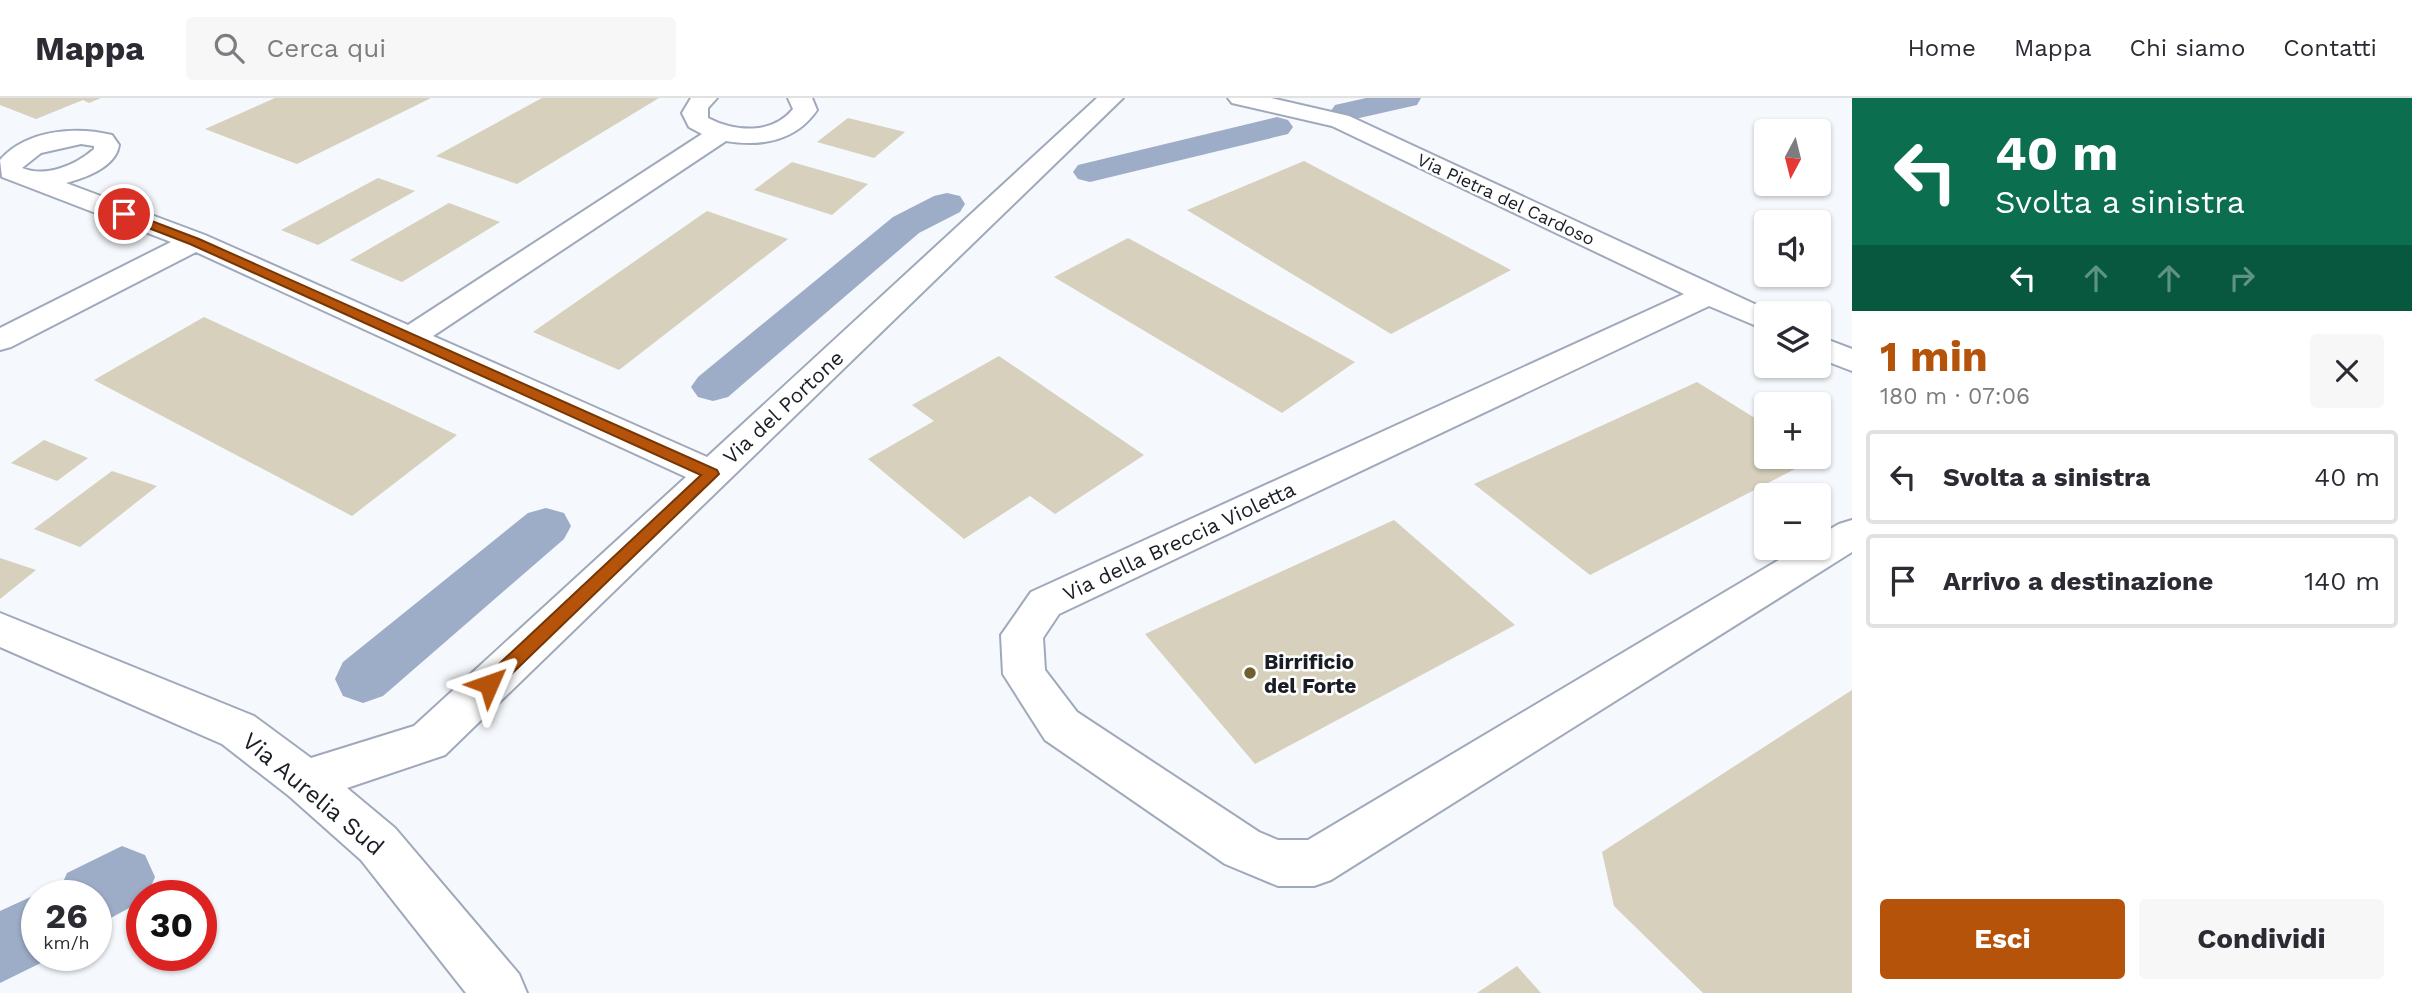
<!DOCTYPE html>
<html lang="it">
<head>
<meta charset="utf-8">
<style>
	:root { --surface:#fff; --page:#f7f7f7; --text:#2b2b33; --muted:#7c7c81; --line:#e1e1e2; --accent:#b45309 }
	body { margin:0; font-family:"Work Sans",sans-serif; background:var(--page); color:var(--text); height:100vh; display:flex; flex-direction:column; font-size:26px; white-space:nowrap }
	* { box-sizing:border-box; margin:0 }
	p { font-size:23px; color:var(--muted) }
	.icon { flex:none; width:38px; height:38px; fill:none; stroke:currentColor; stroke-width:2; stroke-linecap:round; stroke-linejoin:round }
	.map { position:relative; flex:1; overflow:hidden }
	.drawer { display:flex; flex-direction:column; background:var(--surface); width:560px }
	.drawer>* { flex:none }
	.guide { background:#0b6e4f; color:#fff; overflow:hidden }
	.needle { width:46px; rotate:187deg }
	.buttons { position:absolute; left:1754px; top:21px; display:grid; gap:14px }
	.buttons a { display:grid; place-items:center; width:77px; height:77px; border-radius:7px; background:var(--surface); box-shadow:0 2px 5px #0004; font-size:35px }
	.speed { position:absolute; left:21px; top:782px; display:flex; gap:14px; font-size:35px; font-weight:700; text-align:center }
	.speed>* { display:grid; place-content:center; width:91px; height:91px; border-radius:50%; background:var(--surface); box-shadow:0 2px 5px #0004; line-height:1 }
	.speed small { font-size:18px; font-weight:400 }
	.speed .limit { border:10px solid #d22; background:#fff; color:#111 }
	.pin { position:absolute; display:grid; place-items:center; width:60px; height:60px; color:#fff; margin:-30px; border:4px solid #fff; border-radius:50%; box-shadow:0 2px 7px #0007 }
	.me { position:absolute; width:77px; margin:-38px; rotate:47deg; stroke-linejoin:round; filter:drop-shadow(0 0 5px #0008) }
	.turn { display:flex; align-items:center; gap:24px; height:147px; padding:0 28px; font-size:32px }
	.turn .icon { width:91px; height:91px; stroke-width:2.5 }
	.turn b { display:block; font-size:49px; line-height:60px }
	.lanes { display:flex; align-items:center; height:66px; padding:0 28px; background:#0003; justify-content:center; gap:35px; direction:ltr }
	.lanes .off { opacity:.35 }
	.round { display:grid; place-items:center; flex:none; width:74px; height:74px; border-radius:7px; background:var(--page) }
	.headline { display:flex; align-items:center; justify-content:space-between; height:119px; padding:0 28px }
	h1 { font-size:42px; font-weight:700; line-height:52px; color:var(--accent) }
	.cta { display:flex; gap:14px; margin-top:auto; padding:14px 28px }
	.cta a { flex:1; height:80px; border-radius:7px; background:var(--accent); color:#fff; font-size:28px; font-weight:700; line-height:80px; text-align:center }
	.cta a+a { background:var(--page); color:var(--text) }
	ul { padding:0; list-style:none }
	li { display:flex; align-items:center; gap:21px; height:94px; margin:0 14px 10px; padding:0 14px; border:4px solid var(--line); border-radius:7px }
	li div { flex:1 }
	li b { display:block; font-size:26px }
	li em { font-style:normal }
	header { display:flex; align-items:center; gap:42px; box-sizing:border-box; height:98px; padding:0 35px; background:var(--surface); border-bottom:2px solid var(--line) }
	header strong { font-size:33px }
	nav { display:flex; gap:38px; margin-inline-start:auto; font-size:24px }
	.search { width:490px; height:63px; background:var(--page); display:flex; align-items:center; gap:18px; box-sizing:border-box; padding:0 24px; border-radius:7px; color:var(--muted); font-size:26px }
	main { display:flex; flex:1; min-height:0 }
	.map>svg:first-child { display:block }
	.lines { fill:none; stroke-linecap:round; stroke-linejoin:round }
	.canal { fill:#9dacc7; fill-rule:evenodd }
	.building { fill:#d6d0bc }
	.street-casing { stroke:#9fa9bb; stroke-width:4 }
	.street { fill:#fff; fill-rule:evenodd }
	.route { fill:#b45309; stroke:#753606; stroke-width:2 }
	.poi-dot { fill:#70602e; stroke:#fff; stroke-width:2.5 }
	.labels { text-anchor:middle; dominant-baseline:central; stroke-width:5; stroke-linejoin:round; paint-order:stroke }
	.far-street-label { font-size:18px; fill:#191d24; stroke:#fff }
	.street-label { font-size:21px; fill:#191d24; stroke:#fff }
	.poi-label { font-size:21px; font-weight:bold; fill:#191d24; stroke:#fff; text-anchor:start }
	.near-street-label { font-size:24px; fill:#191d24; stroke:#fff }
</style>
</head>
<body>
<header>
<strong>Mappa</strong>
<div class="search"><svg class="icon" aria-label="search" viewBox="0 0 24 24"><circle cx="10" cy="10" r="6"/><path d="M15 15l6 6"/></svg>Cerca qui</div>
<nav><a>Home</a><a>Mappa</a><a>Chi siamo</a><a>Contatti</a></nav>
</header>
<main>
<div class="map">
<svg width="1852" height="895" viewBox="0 0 1852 895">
	<rect width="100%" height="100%" fill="#f5f8fc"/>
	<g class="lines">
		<g class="canal">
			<path d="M1366,0H1421L1417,7L1346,23L1335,21L1330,14L1335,7Z"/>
			<path d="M1277,19L1288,22L1293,29L1288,36L1090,84L1078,81L1073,74L1078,67Z"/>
			<path d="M947,95L960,98L965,106L960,114L919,135L728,299L713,303L698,299L691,289L698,279L893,119L934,98Z"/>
			<path d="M546,410L564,415L571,428L564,441L383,598L363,605L343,598L335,581L343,564L528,415Z"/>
			<path d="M122,748L145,757L155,779L147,798H142V803L96,828V798H57L67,775Z"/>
			<path d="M37,796L41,798H37V858H55L0,885V813Z"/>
		</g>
	</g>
	<g class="building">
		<path d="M0,0H101L89,5L83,2L36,21L0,7Z"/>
		<path d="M275,0H431L297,66L205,31Z"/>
		<path d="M542,0H659L517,86L436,58Z"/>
		<path d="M848,20L905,34L874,60L817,44Z"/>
		<path d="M1304,63L1511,172L1391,236L1187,112Z"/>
		<path d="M792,64L868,86L832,117L754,92Z"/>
		<path d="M378,80L415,93L318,147L281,132Z"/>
		<path d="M449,105L500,124L402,184L350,162Z"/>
		<path d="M707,113L788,141L619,272L533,234Z"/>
		<path d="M1128,140L1355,264L1282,315L1054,179Z"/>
		<path d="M204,219L457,337L352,418L94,282Z"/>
		<path d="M999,258L1144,357L1055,416L1030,398L964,441L868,361L934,323L912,307Z"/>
		<path d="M1697,284L1766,327V359H1818L1590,477L1474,386Z"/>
		<path d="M44,342L88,360L57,383L11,365Z"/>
		<path d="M112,373L157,388L80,449L34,431Z"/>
		<path d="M1394,422L1515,527L1255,666L1145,536Z"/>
		<path d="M0,460L36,472L0,501Z"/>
		<path d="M1852,592V895H1703L1614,808L1602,754Z"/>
		<path d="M1517,868L1541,895H1477Z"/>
	</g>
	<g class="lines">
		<defs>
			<g id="street">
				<path d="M691,0H717L708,10V20C735,34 772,37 793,11L788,0H812L817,12C796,43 761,49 726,43L433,238L707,359L1097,0H1123L445,657L347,690L395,730L519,876L527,895H466L361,762L289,698L222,646L0,549V515L254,618L311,660L414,628L686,379L196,154L11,249L0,252V230L171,144L2,79L0,62C26,32 75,28 112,37L119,47C116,69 85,80 66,85L205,137L408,227L702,36L689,29L682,15ZM81,46L94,48V51C76,67 46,80 22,70L41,55Z"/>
				<path d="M1228,0H1271L1349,18L1774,215H1766V232L1709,208L1059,516L1043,540L1045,572L1077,614L1259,734L1278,742H1308L1799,450H1818V438L1839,426L1852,422V454L1331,782L1314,788H1278L1225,766L1045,642L1003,576L1001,537L1031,494L1684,196L1332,28L1232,5Z"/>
				<path d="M1818,238L1852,251V273L1818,260Z"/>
			</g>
		</defs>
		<use href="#street" class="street-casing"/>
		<use href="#street" class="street"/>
	</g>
	<path class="route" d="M120,114H128L199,141L717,372L719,376L496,591L489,594L483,591L481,586L483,581L701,377L190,146L120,119Z"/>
	<circle class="poi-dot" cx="1250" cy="575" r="7"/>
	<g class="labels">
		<g class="far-street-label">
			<text transform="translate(1506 101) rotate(25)">Via Pietra del Cardoso</text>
		</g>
		<g class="street-label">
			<text transform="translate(783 309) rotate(-43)">Via del Portone</text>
			<text transform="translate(1179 443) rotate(-25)">Via della Breccia Violetta</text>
		</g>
		<g class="poi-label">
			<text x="1264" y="563">Birrificio<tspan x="1264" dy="24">del Forte</tspan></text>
		</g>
		<g class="near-street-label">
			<text transform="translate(313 696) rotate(40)">Via Aurelia Sud</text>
		</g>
	</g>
</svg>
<div class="buttons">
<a><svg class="needle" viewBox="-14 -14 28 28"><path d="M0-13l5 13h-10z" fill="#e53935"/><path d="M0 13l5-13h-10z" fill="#7c7c81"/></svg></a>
<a><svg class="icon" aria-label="sound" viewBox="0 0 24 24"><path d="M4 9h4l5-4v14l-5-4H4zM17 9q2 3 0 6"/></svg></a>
<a><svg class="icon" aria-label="layers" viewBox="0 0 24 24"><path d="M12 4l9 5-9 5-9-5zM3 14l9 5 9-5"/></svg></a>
<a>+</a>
<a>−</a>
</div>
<div class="speed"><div>26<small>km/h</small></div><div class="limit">30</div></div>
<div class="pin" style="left:124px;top:116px;background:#d93025"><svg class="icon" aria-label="arrive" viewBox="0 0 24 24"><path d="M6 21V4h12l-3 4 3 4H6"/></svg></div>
<svg class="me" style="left:489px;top:586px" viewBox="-20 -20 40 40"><path d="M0-17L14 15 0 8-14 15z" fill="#b45309" stroke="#fff" stroke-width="4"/></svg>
</div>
<section class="drawer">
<div class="guide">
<div class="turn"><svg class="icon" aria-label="left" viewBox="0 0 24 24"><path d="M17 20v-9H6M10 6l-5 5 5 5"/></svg><div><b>40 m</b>Svolta a sinistra</div></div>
<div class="lanes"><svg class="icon" aria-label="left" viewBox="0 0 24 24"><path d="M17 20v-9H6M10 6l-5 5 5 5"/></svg><svg class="icon off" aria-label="ahead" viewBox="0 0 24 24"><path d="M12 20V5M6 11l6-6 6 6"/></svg><svg class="icon off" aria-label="ahead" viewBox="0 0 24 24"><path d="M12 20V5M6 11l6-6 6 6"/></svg><svg class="icon off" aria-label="right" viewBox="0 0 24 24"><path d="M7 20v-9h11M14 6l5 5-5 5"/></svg></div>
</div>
<div class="headline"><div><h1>1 min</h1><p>180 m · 07:06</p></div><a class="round"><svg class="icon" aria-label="close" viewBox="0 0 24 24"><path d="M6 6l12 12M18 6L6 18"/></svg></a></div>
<ul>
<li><svg class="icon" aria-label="left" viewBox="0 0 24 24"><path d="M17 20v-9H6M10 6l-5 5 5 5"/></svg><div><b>Svolta a sinistra</b></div><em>40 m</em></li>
<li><svg class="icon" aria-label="arrive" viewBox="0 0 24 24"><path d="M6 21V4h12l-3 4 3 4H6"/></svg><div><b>Arrivo a destinazione</b></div><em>140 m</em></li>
</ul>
<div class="cta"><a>Esci</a><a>Condividi</a></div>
</section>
</main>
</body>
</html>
